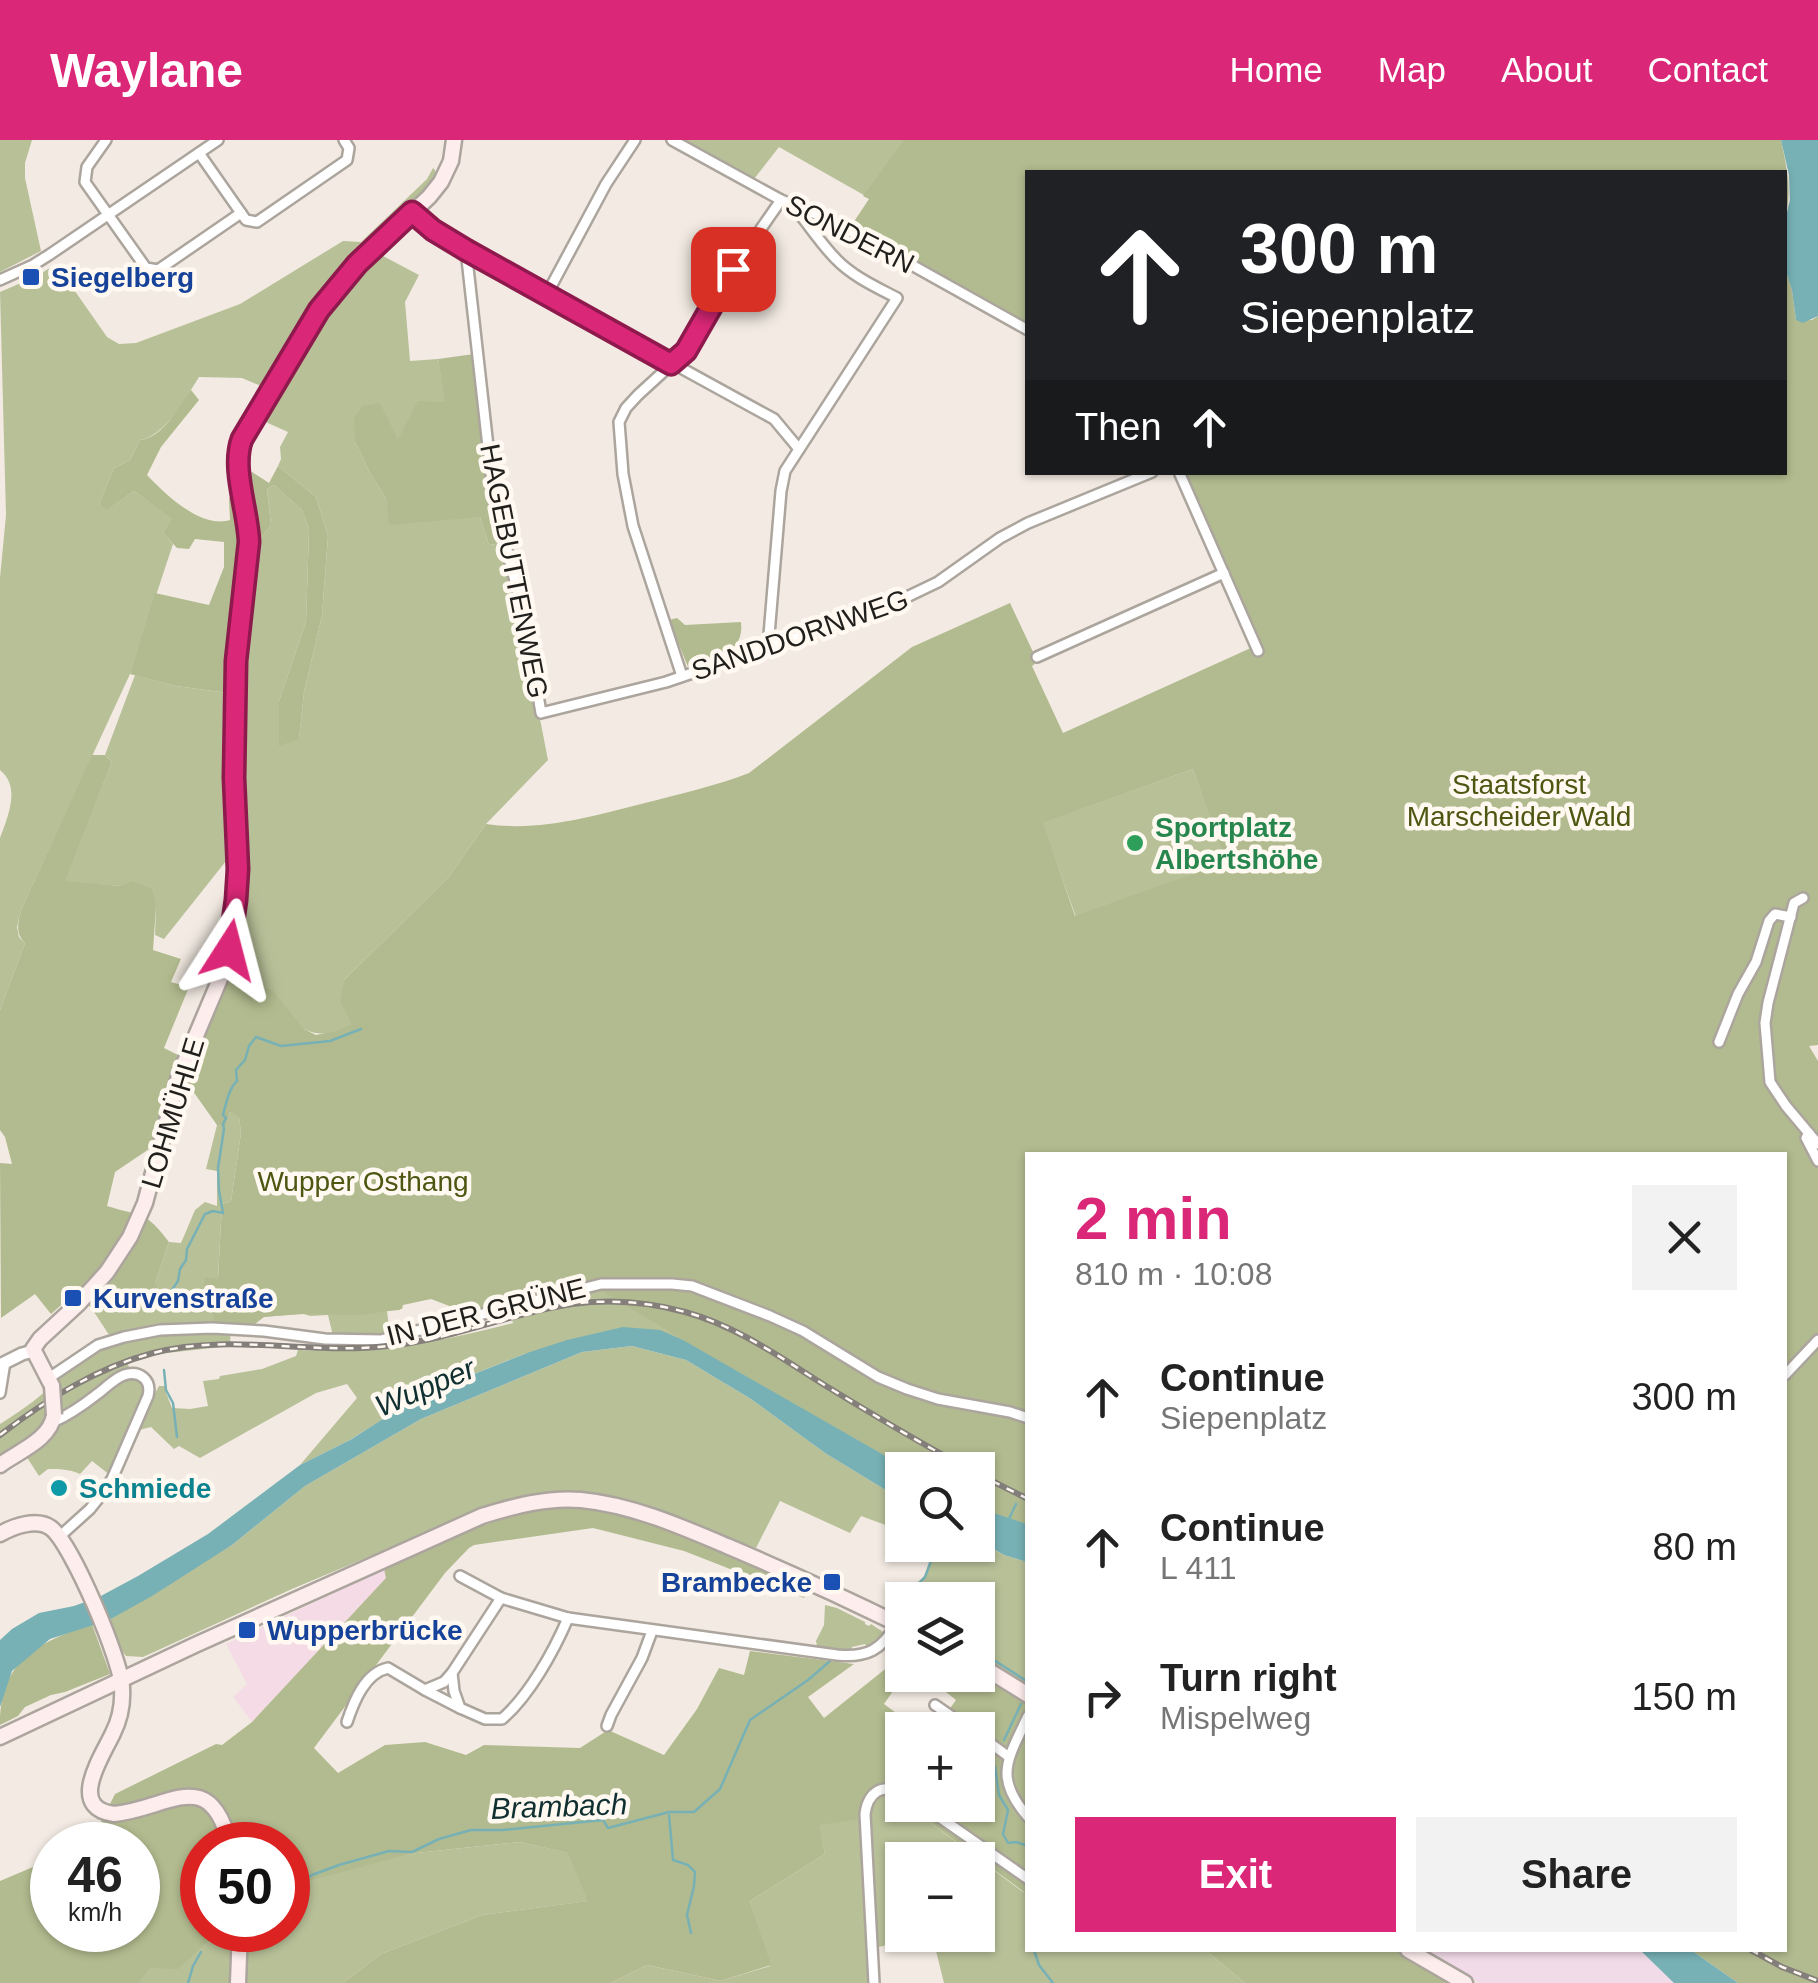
<!DOCTYPE html>
<html lang="en">
<head>
<meta charset="utf-8">
<style>
	:root { --surface:#fff; --page:#f2f2f2; --text:#222; --muted:#767676; --accent:#db2777 }
	body { margin:0; font-family:Helvetica,sans-serif; background:var(--page); color:var(--text); height:100vh; display:flex; flex-direction:column; font-size:38px; white-space:nowrap }
	* { box-sizing:border-box; margin:0 }
	p { font-size:32px; color:var(--muted) }
	.icon { flex:none; width:55px; height:55px; fill:none; stroke:currentColor; stroke-width:2; stroke-linecap:round; stroke-linejoin:round }
	.map { position:relative; flex:1; overflow:hidden }
	.details { position:absolute; left:1025px; top:1012px; width:762px; height:800px; display:flex; flex-direction:column; background:var(--surface); border-radius:0px; box-shadow:0 2px 8px #0004 }
	.details>* { flex:none }
	.top-card { position:absolute; left:1025px; top:30px; width:762px; height:305px; border-radius:0px; box-shadow:0 2px 8px #0004; background:#202124; color:#fff; overflow:hidden }
	.buttons { position:absolute; left:885px; top:1312px; display:grid; gap:20px }
	.buttons a { display:grid; place-items:center; width:110px; height:110px; border-radius:0px; background:var(--surface); box-shadow:0 2px 8px #0004; font-size:50px }
	.speed { position:absolute; left:30px; top:1682px; display:flex; gap:20px; font-size:50px; font-weight:700; text-align:center }
	.speed>* { display:grid; place-content:center; width:130px; height:130px; border-radius:50%; background:var(--surface); box-shadow:0 2px 8px #0004; line-height:1 }
	.speed small { font-size:25px; font-weight:400 }
	.speed .limit { border:15px solid #d22; background:#fff; color:#111 }
	.pin { position:absolute; display:grid; place-items:center; width:85px; height:85px; color:#fff; margin:-42px; border-radius:20px; box-shadow:0 5px 15px #0006 }
	.me { position:absolute; width:110px; margin:-55px; rotate:9deg; stroke-linejoin:round; filter:drop-shadow(0 0 8px #0008) }
	.turn { display:flex; align-items:center; gap:35px; height:210px; padding:0 50px; font-size:45px }
	.turn .icon { width:130px; height:130px; stroke-width:2.5 }
	.turn b { display:block; font-size:70px; line-height:85px }
	.then { display:flex; align-items:center; height:95px; padding:0 50px; background:#0003; gap:20px; font-size:38px }
	.round { display:grid; place-items:center; flex:none; width:105px; height:105px; border-radius:0px; background:var(--page) }
	.headline { display:flex; align-items:center; justify-content:space-between; height:170px; padding:0 50px }
	h1 { font-size:60px; font-weight:700; line-height:75px; color:var(--accent) }
	.action { display:flex; gap:20px; margin-top:auto; padding:20px 50px }
	.action a { flex:1; height:115px; border-radius:0px; background:var(--accent); color:#fff; font-size:40px; font-weight:700; line-height:115px; text-align:center }
	.action a+a { background:var(--page); color:var(--text) }
	ul { padding:0; list-style:none }
	li { display:flex; align-items:center; gap:30px; height:150px; padding:0 50px }
	li div { flex:1 }
	li b { display:block; font-size:38px }
	li em { font-style:normal }
	header { display:flex; align-items:center; gap:60px; box-sizing:border-box; height:140px; padding:0 50px; background:var(--accent); color:#fff }
	header strong { font-size:48px }
	nav { display:flex; gap:55px; margin-inline-start:auto; font-size:35px }
	.map>svg:first-child { display:block }
	.commercial { fill:#f4dbe5 }
	.industrial { fill:#f2dbe8 }
	.green { fill:#b8c098; fill-rule:evenodd }
	.forest { fill:#b2bb8f; fill-rule:evenodd }
	.water { fill:#77b1b5 }
	.lines { fill:none; stroke-linecap:round; stroke-linejoin:round }
	.stream { stroke:#77b1b5; stroke-width:2.5 }
	.minor-casing { stroke:#aca59d; stroke-width:14 }
	.tertiary-casing { stroke:#aca59d; stroke-width:16 }
	.secondary-casing { stroke:#aca59d; stroke-width:19 }
	.minor { stroke:#fff; stroke-width:9 }
	.tertiary { stroke:#fff; stroke-width:11 }
	.secondary { stroke:#fdeded; stroke-width:14 }
	.rail-casing { stroke:#847f7a; stroke-width:6 }
	.rail { stroke:#fff9f2; stroke-width:2.5; stroke-dasharray:8; stroke-linecap:butt }
	.secondary-bridge-casing { stroke:#aca59d; stroke-width:19; stroke-linecap:butt }
	.secondary-bridge { stroke:#fdeded; stroke-width:14 }
	.route-casing { stroke:#8e194d; stroke-width:25 }
	.route { stroke:#db2777; stroke-width:18 }
	.transit-dot { fill:#1a4fb4; stroke:#fff9f2; stroke-width:4 }
	.leisure-dot { fill:#2e9e5b; stroke:#fff9f2; stroke-width:4 }
	.culture-dot { fill:#0f9aa8; stroke:#fff9f2; stroke-width:4 }
	.labels { text-anchor:middle; dominant-baseline:central; stroke-width:9; stroke-linejoin:round; paint-order:stroke }
	.street-label { font-size:28px; fill:#211f1c; stroke:#fff9f2 }
	.transit-label { font-size:28px; font-weight:bold; fill:#164399; stroke:#fff9f2; text-anchor:start }
	.park-label { font-size:28px; fill:#4e5712; stroke:#fff9f2 }
	.leisure-label { font-size:28px; font-weight:bold; fill:#27864d; stroke:#fff9f2; text-anchor:start }
	.culture-label { font-size:28px; font-weight:bold; fill:#0d838f; stroke:#fff9f2; text-anchor:start }
	.water-label { font-size:30px; font-style:italic; fill:#102f31; stroke:#fff9f2 }
</style>
</head>
<body>
<header>
<strong>Waylane</strong>
<nav><a>Home</a><a>Map</a><a>About</a><a>Contact</a></nav>
</header>
<div class="map">
<svg width="1818" height="1843" viewBox="0 0 1818 1843">
	<rect width="100%" height="100%" fill="#f3ebe3"/>
	<path class="commercial" d="M384,1429L387,1438L252,1582L233,1557L247,1544L226,1504Z"/>
	<path class="industrial" d="M1419,1810H1640L1675,1843H1479Z"/>
	<g class="green">
		<path d="M0,0H32L25,23V38L41,111L0,132Z"/>
		<path d="M684,0H908L869,58L779,7L754,39Z"/>
		<path d="M433,28L435,30V36L429,45L362,110L358,109L343,125L342,133L268,249L242,238L199,237C186,258 164,297 140,300L130,320L114,328L99,364L108,369L134,351L173,379L163,393L173,404L130,534L21,770L17,787L19,797L25,803L0,870V698C8,676 21,647 0,630V438L6,375L0,152L37,136L56,124L107,197L119,204L136,203L240,164L343,101L361,102L427,39Z"/>
		<path d="M414,85L383,116L419,135L405,162L410,221L438,219L446,262L397,300L355,302L370,333L387,360L480,377L489,405L501,403L533,543L548,620L486,684L448,738L344,840L353,884C334,892 322,898 304,889L296,891L1027,1288V1403L978,1382V1330H902L699,1219L633,1198L524,1214L459,1240L393,1273L348,1301L300,1325L357,1258L347,1244L316,1253L200,1318L179,1306L174,1309L151,1287L135,1291L115,1339L92,1321L80,1334C68,1329 60,1329 48,1329L39,1336L26,1316L0,1319V1284C14,1275 28,1266 41,1255C66,1235 83,1212 115,1204L96,1175L125,1157L155,1143L169,1102L181,1103L195,1070L205,1062L217,1066V1031L206,1029L217,985L226,986L230,972L239,976L241,993L231,1061L222,1064L218,1138L264,977L244,836L229,840C237,802 244,765 244,726C244,695 238,664 240,633C243,556 251,479 257,403L271,385L267,349L274,345L302,370L309,389L306,482L279,561L299,598L304,552L322,476L328,396L316,357L278,326L281,319L280,307L288,292L259,279L315,188L346,146L405,86ZM500,1128L513,1183C440,1202 374,1214 298,1210L296,1216L262,1229L220,1236L219,1239L203,1241L208,1266L190,1269L172,1268L165,1250V1246H159L135,1290L131,1283L148,1253L144,1241L132,1237L128,1224L158,1214L230,1206L231,1184L261,1177L304,1174L310,1176L328,1175L333,1196L390,1195L387,1171L400,1170L403,1148Z"/>
		<path d="M135,535L176,546L228,553L227,638L230,716L164,799L155,795L156,767L121,746L64,742L112,622L105,615Z"/>
		<path d="M1193,629L1227,722L1076,777L1042,683Z"/>
		<path d="M632,1206L686,1220L751,1259L825,1313L902,1360V1391L861,1376L850,1393L780,1361L756,1408L649,1367L602,1357L475,1372L292,1449L143,1517L126,1516L119,1507L109,1480L232,1405L305,1346L421,1279L582,1212Z"/>
		<path d="M978,1401L1004,1415L1027,1422V1548L978,1516V1460H902V1481L887,1464L905,1458L911,1448L924,1437L934,1409L933,1405H978Z"/>
		<path d="M825,1465L837,1468L865,1482V1484L869,1486L871,1484L883,1492C882,1501 875,1504 867,1508L865,1504L852,1507L851,1512L817,1506L816,1501L824,1485Z"/>
		<path d="M892,1654L902,1661V1665H907L1023,1752H1027L1028,1810H1205L1245,1843H944L932,1795L874,1808L877,1843H611L647,1825L721,1841L770,1826L750,1761L825,1714L818,1684L869,1678L878,1658ZM902,1720H978V1795H902Z"/>
		<path d="M520,1702L569,1713L589,1761L482,1775L381,1814L343,1843H128L202,1790H288V1746L291,1744L416,1713Z"/>
	</g>
	<g class="forest">
		<path d="M904,0H1781C1787,28 1792,51 1785,80V32H1028L1027,186L851,86L869,59L863,56Z"/>
		<path d="M1785,129L1792,150L1796,180H1812L1818,176V905L1809,906L1818,921V1843H1738L1691,1810H1785V1015H1028L1027,1384L978,1368V1330H910L683,1200L589,1143L466,1174L465,1172L431,1159L403,1165L402,1169L362,1175L298,1174L264,1177L251,1187L215,1182L203,1153L205,1137L218,1139L222,1064L231,1061L241,993L239,977L230,972L226,987L217,985L185,940L196,909L229,840L244,836L273,851L304,889L316,895L335,891L352,884L340,861L344,840L448,738L486,684C539,692 594,676 645,663C680,654 715,646 749,633L912,507L1010,463L1034,514L1036,523L1032,526L1063,593L1253,507H1261L1185,333L1785,332ZM1193,629L1226,722L1075,776L1043,683Z"/>
		<path d="M474,214L489,352L501,403L489,405L480,377L389,385L387,360L370,333L355,302L354,278L363,266L380,263L398,299L418,261L445,262L438,219Z"/>
		<path d="M191,250L199,260L161,307L147,335C165,354 201,389 230,380L229,358L249,354L247,335L252,332L269,343L278,326L316,357L328,396L322,476L304,552L299,599L279,606V561L306,482L309,389L302,370L274,345L267,349L271,385L257,403L243,555L176,546L130,534L155,453L209,465L224,427V402L195,399L189,409L177,408L163,393L172,379L134,351L107,370L99,364L114,328L130,320L140,300C164,297 177,268 191,250Z"/>
		<path d="M677,478L685,485L741,482C745,514 713,520 688,527L669,480Z"/>
		<path d="M92,615H105L112,622L65,741L121,746L131,741L152,749L156,767L153,810L181,819L171,842L189,847L164,908L180,916L152,1007L115,1032L107,1066C142,1077 145,1070 169,1102L155,1143L161,1160L140,1169L125,1157L96,1175L78,1150L51,1174L35,1154L1,1178L0,1023L12,1024L5,997L0,990V870L25,803C15,793 18,783 21,770Z"/>
		<path d="M573,1367L600,1369L640,1378L808,1450L804,1458L684,1411L593,1388L474,1405L469,1408L445,1433L314,1608L338,1633L385,1605L425,1602L466,1615L484,1605L580,1608L608,1590L664,1615L697,1569L719,1528L744,1535L750,1511L854,1524L808,1557L824,1578L899,1518L892,1508L902,1501L904,1535L884,1564L919,1590H902V1661L892,1654L878,1658L870,1678L819,1685L825,1714L750,1761L771,1825L721,1841L647,1825L611,1843H343L381,1814L482,1775L588,1761L568,1713L520,1702L416,1713L288,1746V1705H202V1790H220L178,1829L150,1828L138,1843H0V1741L33,1727L52,1714V1790H138V1705H66L101,1682L115,1654L216,1604L222,1605L252,1582L386,1438L384,1429C449,1399 500,1371 573,1367Z"/>
		<path d="M92,1484L110,1534L65,1552L51,1555L25,1567L18,1576L0,1585C0,1520 37,1503 92,1484Z"/>
		<path d="M978,1531L1027,1562V1752H1024L907,1665H978V1590H934L956,1560L924,1535H978Z"/>
		<path d="M1205,1810H1397L1454,1843H1245Z"/>
	</g>
	<g class="water">
		<path d="M1781,0H1818V176L1803,183L1796,180L1792,150L1785,129V80L1790,60L1789,35Z"/>
		<path d="M623,1187L660,1190L683,1200L910,1330H902V1360L825,1313L751,1259L686,1220L632,1206L582,1212L421,1279L305,1346L232,1405L152,1456L109,1480L50,1499L12,1531L0,1567V1500L12,1489L39,1473L74,1466L99,1457L138,1436L208,1394L300,1325L350,1300L394,1272L459,1240L527,1213L567,1200Z"/>
		<path d="M978,1368L1027,1384V1422L1004,1415L978,1400Z"/>
		<path d="M1640,1810H1691L1738,1843H1674Z"/>
	</g>
	<g class="lines">
		<g class="stream">
			<path d="M158,1168L157,1164L168,1156L178,1141L180,1129L186,1120L187,1109L205,1074L213,1071L223,1073L219,1051L218,1028L224,989L223,984L226,978L223,975C226,964 229,948 237,941L236,930L245,920L249,906L256,897L281,906L330,901L361,889"/>
			<path d="M164,1230L166,1250L173,1263L177,1297"/>
			<path d="M1026,1343L1028,1341"/>
			<path d="M1008,1381L1016,1364"/>
			<path d="M905,1460L912,1450L925,1437L937,1405"/>
			<path d="M895,1464L902,1461"/>
			<path d="M978,1510L1028,1542"/>
			<path d="M1004,1600L1021,1564"/>
			<path d="M995,1627L999,1655L1008,1670L1003,1694L1008,1703L1016,1702L1028,1706"/>
			<path d="M669,1675L673,1720L688,1725L695,1732L694,1746L687,1775L691,1793"/>
			<path d="M288,1750L312,1735L339,1725L389,1711L412,1712L439,1699L471,1690H503L603,1680L608,1688L669,1672H694L720,1649L750,1580L808,1540L830,1521"/>
			<path d="M1034,1810L1039,1825L1053,1843"/>
			<path d="M188,1843L193,1826L201,1812"/>
		</g>
		<defs>
			<g id="minor">
				<path d="M106,0L87,27L85,42L146,128L158,130L241,73L246,80L257,82L347,20L349,8L344,0"/>
				<path d="M672,0L781,60L821,76L867,100L1028,190"/>
				<path d="M199,13L241,73"/>
				<path d="M412,72L433,90L466,110L774,279L799,309"/>
				<path d="M466,110L494,360L526,483L541,573L666,542L886,467L938,442L1000,398L1028,383L1152,332"/>
				<path d="M0,140L33,125L49,115L218,0"/>
				<path d="M547,154L606,44L635,0"/>
				<path d="M1179,332L1258,511"/>
				<path d="M768,507L781,351L785,331L897,158C876,147 852,136 836,119C819,102 807,81 790,63"/>
				<path d="M1037,517L1224,433"/>
				<path d="M682,536L633,386L623,334L619,282L626,268L638,255L686,211L733,129L781,60"/>
				<path d="M1803,758L1794,763L1768,863L1765,883L1770,942L1786,966L1818,1004"/>
				<path d="M1719,902L1738,854L1756,822L1769,781L1775,774L1791,777"/>
				<path d="M1809,993L1806,998L1818,1021"/>
				<path d="M1785,1235L1818,1200"/>
				<path d="M49,1238L98,1205L124,1197L160,1190L212,1188L264,1191L325,1199L381,1200L601,1144H672L692,1146L770,1176L803,1191L878,1237L907,1249L938,1259L1010,1272L1028,1278"/>
				<path d="M0,1253L5,1222"/>
				<path d="M53,1282C69,1275 82,1266 96,1255C105,1249 113,1239 124,1235C140,1230 152,1240 148,1256L112,1339L102,1354L90,1369L59,1397"/>
				<path d="M460,1436L501,1458L568,1478L837,1515C867,1518 882,1510 897,1483"/>
				<path d="M501,1458L452,1533L454,1551L460,1568L485,1579H502C529,1556 554,1511 568,1478"/>
				<path d="M425,1550L460,1568"/>
				<path d="M935,1565L971,1590"/>
				<path d="M1028,1576C1008,1619 993,1637 1028,1677"/>
				<path d="M347,1582C354,1561 365,1533 388,1528L425,1550L444,1542L452,1533"/>
				<path d="M607,1586L611,1575L642,1518L652,1491"/>
				<path d="M978,1594L1009,1617"/>
				<path d="M922,1665L1028,1739"/>
				<path d="M874,1843L865,1674C868,1652 882,1643 902,1653"/>
			</g>
			<path id="tertiary" d="M0,1225L22,1214L33,1211"/>
			<g id="secondary">
				<path d="M52,1246L33,1209L40,1199L79,1163L107,1132L130,1097L145,1063L179,936L225,827L236,760L233,638L236,521L249,402C248,372 233,332 239,305L305,192L328,158L357,124L429,57L441,42L451,21L454,0"/>
				<path d="M0,1325C19,1311 50,1300 54,1275"/>
				<path d="M0,1394C14,1386 37,1378 51,1388C72,1404 122,1522 122,1548C123,1564 120,1579 113,1593C103,1615 66,1668 114,1674C168,1669 210,1623 230,1705"/>
				<path d="M978,1524L1028,1555"/>
				<path d="M0,1597L195,1505L482,1376C514,1366 548,1357 581,1360C632,1365 680,1386 727,1406C786,1431 845,1458 902,1486"/>
				<path d="M1408,1810L1465,1843"/>
				<path d="M238,1843L240,1790"/>
			</g>
		</defs>
		<use href="#minor" class="minor-casing"/>
		<use href="#tertiary" class="tertiary-casing"/>
		<use href="#secondary" class="secondary-casing"/>
		<use href="#minor" class="minor"/>
		<use href="#tertiary" class="tertiary"/>
		<use href="#secondary" class="secondary"/>
		<defs>
			<g id="rail">
				<path d="M0,1295C46,1260 96,1228 153,1213C230,1193 309,1215 387,1206C451,1200 510,1173 572,1164C609,1159 649,1162 685,1172C737,1186 781,1218 826,1246C874,1275 921,1304 971,1330"/>
				<path d="M978,1334L1028,1359"/>
				<path d="M1751,1810L1782,1827L1818,1841"/>
			</g>
		</defs>
		<use href="#rail" class="rail-casing"/>
		<use href="#rail" class="rail"/>
		<defs>
			<path id="secondary-bridge" d="M52,1246L54,1275"/>
		</defs>
		<use href="#secondary-bridge" class="secondary-bridge-casing"/>
		<use href="#secondary-bridge" class="secondary-bridge"/>
	</g>
	<g class="lines">
		<defs>
			<path id="route" d="M229,810L236,760L238,729L234,638L236,521L249,402C248,370 231,328 242,299L319,170L357,124L412,72L433,90L466,110L671,224L686,211L733,129"/>
		</defs>
		<use href="#route" class="route-casing"/>
		<use href="#route" class="route"/>
	</g>
	<g class="transit-dot">
		<rect x="21" y="127" width="20" height="20" rx="5"/>
		<rect x="63" y="1148" width="20" height="20" rx="5"/>
		<rect x="822" y="1432" width="20" height="20" rx="5"/>
		<rect x="237" y="1480" width="20" height="20" rx="5"/>
	</g>
	<circle class="leisure-dot" cx="1135" cy="703" r="10"/>
	<circle class="culture-dot" cx="59" cy="1348" r="10"/>
	<g class="labels">
		<g class="street-label">
			<text transform="translate(850 94) rotate(27)">SONDERN</text>
			<text transform="translate(514 431) rotate(79)">HAGEBUTTENWEG</text>
			<text transform="translate(800 495) rotate(-19)">SANDDORNWEG</text>
			<text transform="translate(173 973) rotate(-73)">LOHMÜHLE</text>
			<text transform="translate(486 1172) rotate(-14)">IN DER GRÜNE</text>
		</g>
		<g class="transit-label">
			<text x="51" y="137">Siegelberg</text>
			<text x="93" y="1158">Kurvenstraße</text>
			<text x="812" y="1442" text-anchor="end">Brambecke</text>
			<text x="267" y="1490">Wupperbrücke</text>
		</g>
		<g class="park-label">
			<text x="1519" y="644">Staatsforst<tspan x="1519" dy="32">Marscheider Wald</tspan></text>
			<text x="363" y="1041">Wupper Osthang</text>
		</g>
		<g class="leisure-label">
			<text x="1155" y="687">Sportplatz<tspan x="1155" dy="32">Albertshöhe</tspan></text>
		</g>
		<g class="culture-label">
			<text x="79" y="1348">Schmiede</text>
		</g>
		<g class="water-label">
			<text transform="translate(425 1247) rotate(-23)">Wupper</text>
			<text transform="translate(559 1666) rotate(-2)">Brambach</text>
		</g>
	</g>
</svg>
<div class="buttons">
<a><svg class="icon" aria-label="search" viewBox="0 0 24 24"><circle cx="10" cy="10" r="6"/><path d="M15 15l6 6"/></svg></a>
<a><svg class="icon" aria-label="layers" viewBox="0 0 24 24"><path d="M12 4l9 5-9 5-9-5zM3 14l9 5 9-5"/></svg></a>
<a>+</a>
<a>−</a>
</div>
<div class="speed"><div>46<small>km/h</small></div><div class="limit">50</div></div>
<div class="pin" style="left:733px;top:129px;background:#d93025"><svg class="icon" aria-label="arrive" viewBox="0 0 24 24"><path d="M6 21V4h12l-3 4 3 4H6"/></svg></div>
<svg class="me" style="left:229px;top:810px" viewBox="-20 -20 40 40"><path d="M0-17L14 15 0 8-14 15z" fill="#db2777" stroke="#fff" stroke-width="4"/></svg>
<div class="top-card">
<div class="turn"><svg class="icon" aria-label="ahead" viewBox="0 0 24 24"><path d="M12 20V5M6 11l6-6 6 6"/></svg><div><b>300 m</b>Siepenplatz</div></div>
<div class="then">Then<svg class="icon" aria-label="ahead" viewBox="0 0 24 24"><path d="M12 20V5M6 11l6-6 6 6"/></svg></div>
</div>
<section class="details">
<div class="headline"><div><h1>2 min</h1><p>810 m · 10:08</p></div><a class="round"><svg class="icon" aria-label="close" viewBox="0 0 24 24"><path d="M6 6l12 12M18 6L6 18"/></svg></a></div>
<ul>
<li><svg class="icon" aria-label="ahead" viewBox="0 0 24 24"><path d="M12 20V5M6 11l6-6 6 6"/></svg><div><b>Continue</b><p>Siepenplatz</p></div><em>300 m</em></li>
<li><svg class="icon" aria-label="ahead" viewBox="0 0 24 24"><path d="M12 20V5M6 11l6-6 6 6"/></svg><div><b>Continue</b><p>L 411</p></div><em>80 m</em></li>
<li><svg class="icon" aria-label="right" viewBox="0 0 24 24"><path d="M7 20v-9h11M14 6l5 5-5 5"/></svg><div><b>Turn right</b><p>Mispelweg</p></div><em>150 m</em></li>
</ul>
<div class="action"><a>Exit</a><a>Share</a></div>
</section>
</div>
</body>
</html>
